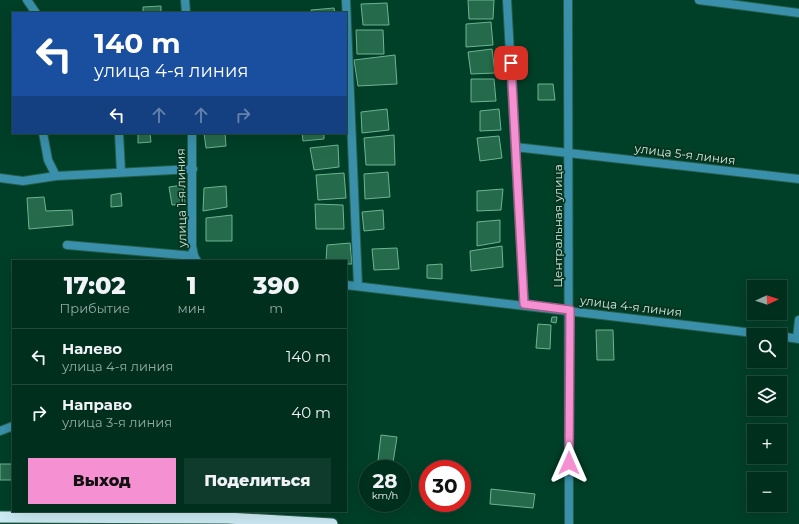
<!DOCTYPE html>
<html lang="ru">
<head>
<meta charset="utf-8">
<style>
	:root { --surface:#002f1e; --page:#0e3b2b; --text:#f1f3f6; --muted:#95a9a4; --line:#224a3c; --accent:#f591d2 }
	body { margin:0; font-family:Montserrat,sans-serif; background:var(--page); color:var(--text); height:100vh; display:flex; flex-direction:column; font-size:15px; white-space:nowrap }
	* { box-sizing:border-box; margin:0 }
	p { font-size:13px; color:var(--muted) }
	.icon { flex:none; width:22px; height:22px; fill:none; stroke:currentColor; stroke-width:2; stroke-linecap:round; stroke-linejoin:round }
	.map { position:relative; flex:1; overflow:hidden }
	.side { position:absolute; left:12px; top:260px; width:335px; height:252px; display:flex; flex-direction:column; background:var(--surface); border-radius:0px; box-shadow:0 4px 16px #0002,0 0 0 1px var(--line) }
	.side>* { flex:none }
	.hud { position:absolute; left:12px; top:12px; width:335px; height:122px; border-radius:0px; box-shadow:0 4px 16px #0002,0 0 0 1px var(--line); background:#1a4fa0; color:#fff; overflow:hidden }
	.needle { width:26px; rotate:87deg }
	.buttons { position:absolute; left:747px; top:280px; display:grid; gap:8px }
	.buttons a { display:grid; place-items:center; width:40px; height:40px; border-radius:0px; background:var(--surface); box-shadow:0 4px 16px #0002,0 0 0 1px var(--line); font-size:20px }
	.speed { position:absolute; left:359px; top:460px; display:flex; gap:8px; font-size:20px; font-weight:700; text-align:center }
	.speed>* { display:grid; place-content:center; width:52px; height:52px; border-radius:50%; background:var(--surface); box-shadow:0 4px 16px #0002,0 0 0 1px var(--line); line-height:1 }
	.speed small { font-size:10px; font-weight:400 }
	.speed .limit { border:6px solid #d22; background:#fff; color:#111 }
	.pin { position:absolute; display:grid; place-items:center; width:34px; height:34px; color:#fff; margin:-17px; border-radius:8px; box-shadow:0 2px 6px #0006 }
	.me { position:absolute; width:44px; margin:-22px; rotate:0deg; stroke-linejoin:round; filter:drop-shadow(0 0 3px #0008) }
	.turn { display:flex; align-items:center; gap:14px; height:84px; padding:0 16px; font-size:18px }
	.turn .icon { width:52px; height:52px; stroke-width:2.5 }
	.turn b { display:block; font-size:28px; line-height:34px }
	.lanes { display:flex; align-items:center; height:38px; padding:0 16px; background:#0003; justify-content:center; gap:20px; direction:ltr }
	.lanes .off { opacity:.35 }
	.eta { display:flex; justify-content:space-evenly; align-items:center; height:68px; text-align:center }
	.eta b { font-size:24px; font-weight:800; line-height:28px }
	.action { display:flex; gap:8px; margin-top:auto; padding:8px 16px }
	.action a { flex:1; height:46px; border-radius:0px; background:var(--accent); color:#111; font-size:16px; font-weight:800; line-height:46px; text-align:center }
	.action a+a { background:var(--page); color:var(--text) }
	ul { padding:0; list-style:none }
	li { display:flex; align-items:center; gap:12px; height:56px; padding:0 16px; border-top:1px solid var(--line) }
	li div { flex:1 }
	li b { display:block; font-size:15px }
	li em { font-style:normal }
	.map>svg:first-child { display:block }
	.building { fill:#266a4c; stroke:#6cb591 }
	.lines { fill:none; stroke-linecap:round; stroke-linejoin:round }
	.minor-casing { stroke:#245e48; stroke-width:10 }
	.trunk-casing { stroke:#245e48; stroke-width:13 }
	.minor { stroke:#3a90ab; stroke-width:8 }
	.trunk { stroke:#cceaf4; stroke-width:11 }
	.route-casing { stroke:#9f5e88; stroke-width:10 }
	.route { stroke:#f591d2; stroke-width:7 }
	.labels { text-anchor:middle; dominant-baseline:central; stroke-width:3.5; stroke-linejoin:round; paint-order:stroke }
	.street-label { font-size:12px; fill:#caedda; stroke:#093221 }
</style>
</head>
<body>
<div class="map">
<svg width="799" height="524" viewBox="0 0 799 524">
	<rect width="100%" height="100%" fill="#003f28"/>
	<g class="building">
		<path d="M468,0H494L493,19H469Z"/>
		<path d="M387,3L389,25H363L361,4Z"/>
		<path d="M161,6V13H143V7Z"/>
		<path d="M334,8L335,13H312L311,10Z"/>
		<path d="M491,22L493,45L466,47V24Z"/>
		<path d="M356,30H383L384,54H357Z"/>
		<path d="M492,49L495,73L471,74L468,52Z"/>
		<path d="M395,55L397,84L358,86L354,60Z"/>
		<path d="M471,79H494L496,101L471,102Z"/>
		<path d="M538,84H553L555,100H538Z"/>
		<path d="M387,109L389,130L362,133L361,112Z"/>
		<path d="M499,109L501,130L480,131V111Z"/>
		<path d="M138,133H150L151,142L138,143Z"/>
		<path d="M204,133H225L226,146L206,148Z"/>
		<path d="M302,133H324V139L303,141Z"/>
		<path d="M394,135L395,165H366L364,138Z"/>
		<path d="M499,136L502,158L480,161L477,138Z"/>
		<path d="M338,145L339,167L314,170L310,148Z"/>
		<path d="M388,172L390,197L365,199L364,174Z"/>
		<path d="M344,173L346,198L318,200L316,175Z"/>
		<path d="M183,185L185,204L172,205L169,187Z"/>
		<path d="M226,186L227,207L203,211L204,188Z"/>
		<path d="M503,189L501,210L477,211V191Z"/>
		<path d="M121,193L122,206L111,207V195Z"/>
		<path d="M44,197L46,211L72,210L73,225L29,229L27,198Z"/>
		<path d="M315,204L343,205L344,229H316Z"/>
		<path d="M383,210L384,229L364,231L362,212Z"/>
		<path d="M232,215V241H206V218Z"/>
		<path d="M500,220V242L477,246V222Z"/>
		<path d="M350,243L352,264H346V261H326L327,245Z"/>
		<path d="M502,246L503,267L471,271L470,251Z"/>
		<path d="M397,248L399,269L374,270L372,249Z"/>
		<path d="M442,264V279L427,278V265Z"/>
		<path d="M552,317H557L556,323L551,322Z"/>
		<path d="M538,324L551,325L550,349L536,348Z"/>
		<path d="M596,330H613L614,360H597Z"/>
		<path d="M381,435L397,437L392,469H377Z"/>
		<rect x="0" y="464" width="13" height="16"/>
		<path d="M491,489L535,494L533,508L490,504Z"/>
	</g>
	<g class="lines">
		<defs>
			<g id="minor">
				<path d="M27,0L36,13"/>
				<path d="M185,0L186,13"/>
				<path d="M346,0L358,286"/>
				<path d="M507,0L524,305"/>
				<path d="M568,0L569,524"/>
				<path d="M699,0L799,13"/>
				<path d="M43,133L48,160L56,176"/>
				<path d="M119,133L121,172"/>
				<path d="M192,133V246L194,256L197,261"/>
				<path d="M515,147L799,179"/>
				<path d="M0,178L23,181L56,176L193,169"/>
				<path d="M67,245L194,256"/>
				<path d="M346,285L771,335"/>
				<path d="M780,336L799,339"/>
				<path d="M797,338L799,320"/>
				<path d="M0,431L13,426"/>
			</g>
			<path id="trunk" d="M0,517L227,518L332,524"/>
		</defs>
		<use href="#minor" class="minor-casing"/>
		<use href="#trunk" class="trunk-casing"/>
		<use href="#minor" class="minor"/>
		<use href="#trunk" class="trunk"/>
	</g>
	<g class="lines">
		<defs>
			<path id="route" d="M511,63L524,304L570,310L569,463"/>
		</defs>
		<use href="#route" class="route-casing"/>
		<use href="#route" class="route"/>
	</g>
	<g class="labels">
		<g class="street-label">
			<text transform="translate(685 154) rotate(7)">улица 5-я линия</text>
			<text transform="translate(181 198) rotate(-91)">улица 1-я линия</text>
			<text transform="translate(557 226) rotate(-90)">Центральная улица</text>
			<text transform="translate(631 306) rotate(7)">улица 4-я линия</text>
		</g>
	</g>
</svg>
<div class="buttons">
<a><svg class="needle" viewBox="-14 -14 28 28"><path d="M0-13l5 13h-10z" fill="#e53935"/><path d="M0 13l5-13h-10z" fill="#95a9a4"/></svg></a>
<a><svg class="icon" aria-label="search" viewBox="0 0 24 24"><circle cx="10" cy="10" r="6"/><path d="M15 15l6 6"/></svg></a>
<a><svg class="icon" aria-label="layers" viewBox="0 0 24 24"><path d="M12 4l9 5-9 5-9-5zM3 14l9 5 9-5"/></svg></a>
<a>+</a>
<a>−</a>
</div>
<div class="speed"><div>28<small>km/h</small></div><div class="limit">30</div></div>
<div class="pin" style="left:511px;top:63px;background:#d93025"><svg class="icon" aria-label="arrive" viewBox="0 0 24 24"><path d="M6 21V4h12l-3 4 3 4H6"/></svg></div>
<svg class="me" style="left:569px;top:463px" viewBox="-20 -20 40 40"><path d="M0-17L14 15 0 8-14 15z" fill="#f591d2" stroke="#fff" stroke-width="4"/></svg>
<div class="hud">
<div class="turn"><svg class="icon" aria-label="left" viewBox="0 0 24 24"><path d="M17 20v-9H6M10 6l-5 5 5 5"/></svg><div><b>140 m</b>улица 4-я линия</div></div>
<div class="lanes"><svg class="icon" aria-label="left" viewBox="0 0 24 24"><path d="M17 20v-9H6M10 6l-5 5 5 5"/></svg><svg class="icon off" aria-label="ahead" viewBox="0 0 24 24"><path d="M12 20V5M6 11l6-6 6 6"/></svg><svg class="icon off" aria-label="ahead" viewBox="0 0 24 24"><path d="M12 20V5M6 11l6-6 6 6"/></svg><svg class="icon off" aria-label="right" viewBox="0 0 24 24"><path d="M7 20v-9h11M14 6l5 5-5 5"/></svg></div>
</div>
<section class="side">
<div class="eta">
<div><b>17:02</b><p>Прибытие</p></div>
<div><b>1</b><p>мин</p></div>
<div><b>390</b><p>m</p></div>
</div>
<ul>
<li><svg class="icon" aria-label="left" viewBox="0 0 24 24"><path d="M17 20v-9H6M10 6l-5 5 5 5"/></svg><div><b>Налево</b><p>улица 4-я линия</p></div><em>140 m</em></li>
<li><svg class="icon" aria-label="right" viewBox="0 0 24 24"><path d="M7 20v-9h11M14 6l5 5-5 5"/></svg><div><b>Направо</b><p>улица 3-я линия</p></div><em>40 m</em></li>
</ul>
<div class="action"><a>Выход</a><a>Поделиться</a></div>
</section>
</div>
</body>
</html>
